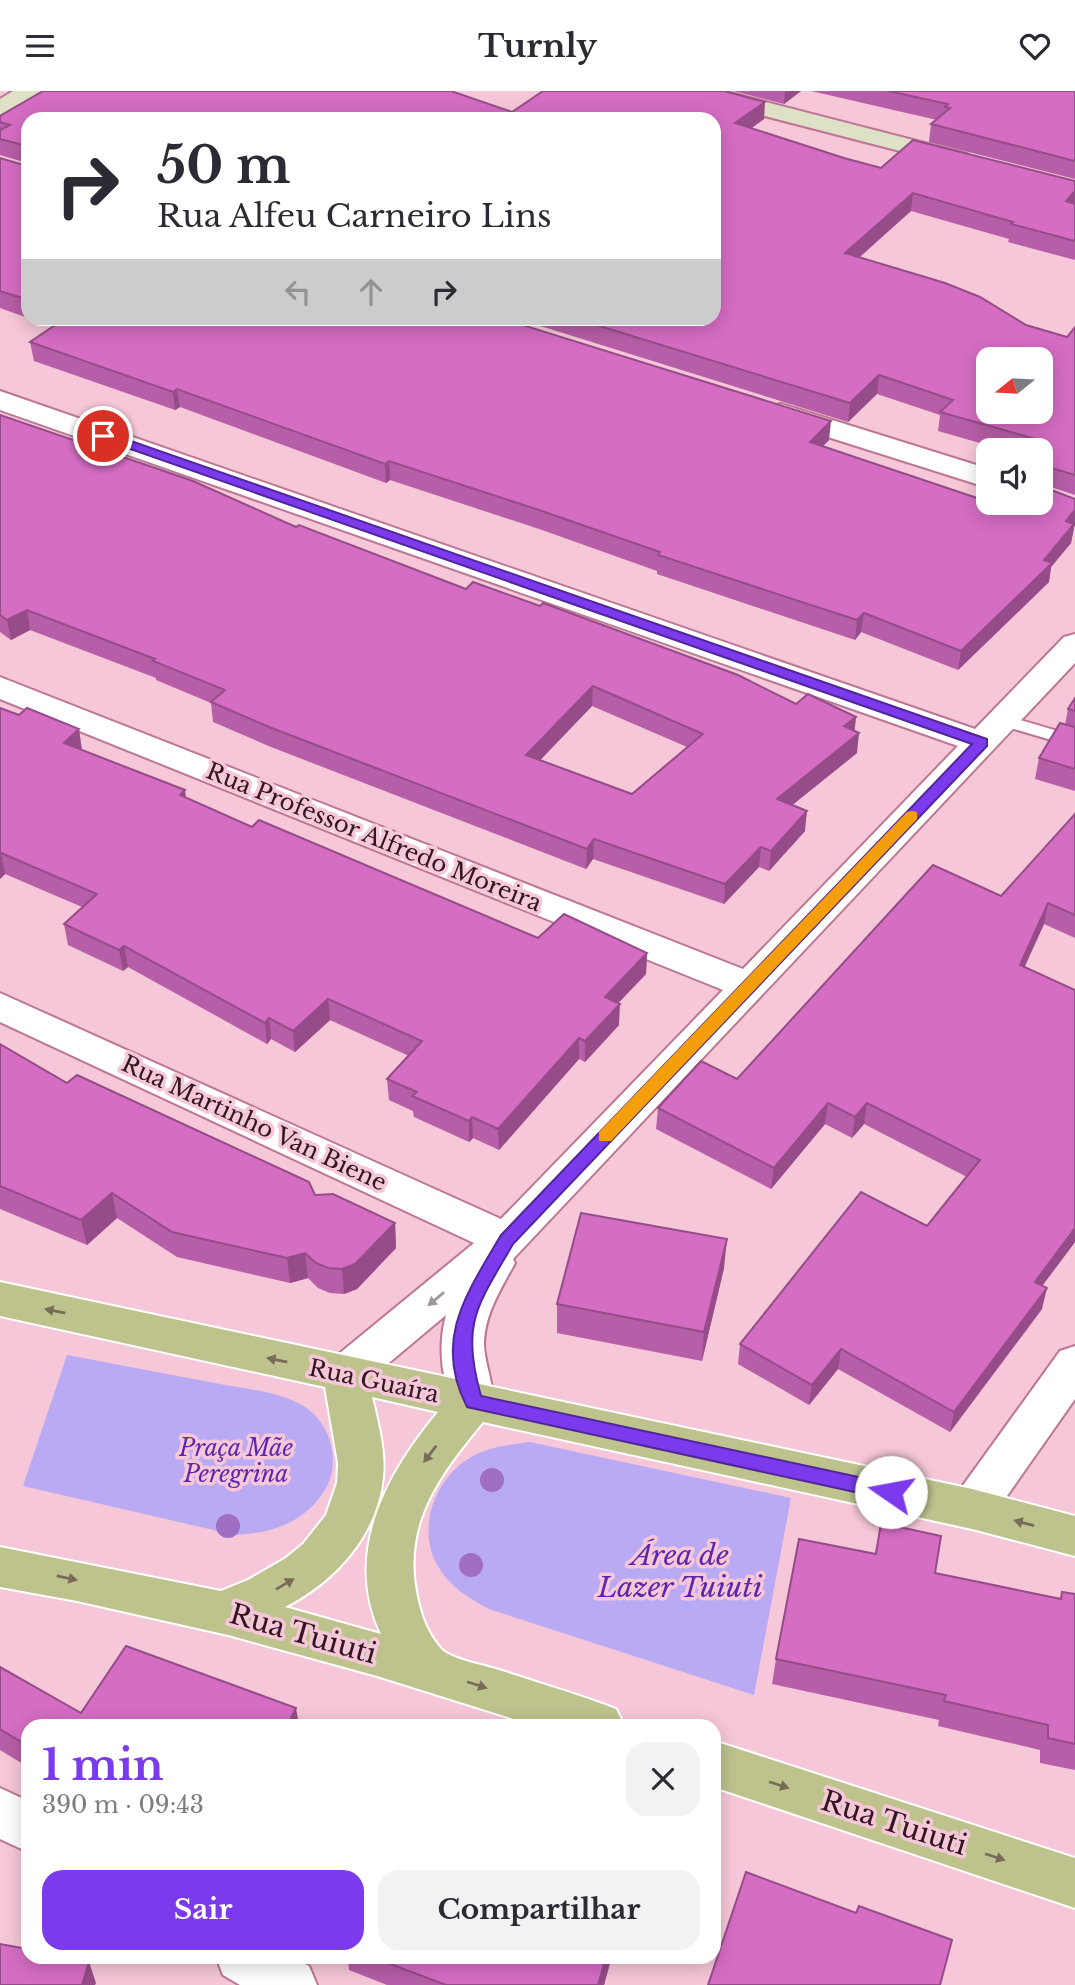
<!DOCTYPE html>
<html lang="pt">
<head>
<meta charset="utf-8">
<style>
	:root { --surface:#fff; --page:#f2f2f3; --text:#2b2b33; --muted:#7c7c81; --accent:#7c3aed }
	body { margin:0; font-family:"Libre Baskerville",serif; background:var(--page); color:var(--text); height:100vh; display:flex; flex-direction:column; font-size:26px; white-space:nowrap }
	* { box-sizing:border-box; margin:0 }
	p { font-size:23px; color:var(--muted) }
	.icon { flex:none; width:38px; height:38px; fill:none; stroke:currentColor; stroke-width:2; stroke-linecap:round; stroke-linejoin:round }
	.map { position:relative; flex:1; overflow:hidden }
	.sheet { position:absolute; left:21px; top:1628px; width:700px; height:245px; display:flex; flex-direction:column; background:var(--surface); border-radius:21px; box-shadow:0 4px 18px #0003 }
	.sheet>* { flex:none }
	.top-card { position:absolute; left:21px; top:21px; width:700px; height:214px; border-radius:21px; box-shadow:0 4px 18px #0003; background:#fff; color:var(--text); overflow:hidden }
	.needle { width:46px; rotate:252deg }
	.buttons { position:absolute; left:976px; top:256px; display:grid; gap:14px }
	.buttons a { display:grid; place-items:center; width:77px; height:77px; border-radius:14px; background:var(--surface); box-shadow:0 4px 18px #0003; font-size:35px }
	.pin { position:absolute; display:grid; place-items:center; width:60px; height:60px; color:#fff; margin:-30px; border:4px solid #fff; border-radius:50%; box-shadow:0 2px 7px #0007 }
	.me { position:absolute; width:77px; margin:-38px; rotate:282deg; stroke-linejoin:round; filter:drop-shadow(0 0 5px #0008) }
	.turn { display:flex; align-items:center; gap:24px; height:147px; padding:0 21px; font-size:32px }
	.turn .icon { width:91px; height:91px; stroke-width:2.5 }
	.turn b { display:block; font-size:49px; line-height:60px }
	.lanes { display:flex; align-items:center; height:66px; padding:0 21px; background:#0003; justify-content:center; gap:35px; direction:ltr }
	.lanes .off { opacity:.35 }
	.round { display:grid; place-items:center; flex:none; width:74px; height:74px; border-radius:21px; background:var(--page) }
	.headline { display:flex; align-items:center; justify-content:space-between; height:119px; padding:0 21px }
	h1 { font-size:42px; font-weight:700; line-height:52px; color:var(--accent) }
	.action { display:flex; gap:14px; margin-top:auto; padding:14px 21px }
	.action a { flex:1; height:80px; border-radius:21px; background:var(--accent); color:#fff; font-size:28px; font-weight:700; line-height:80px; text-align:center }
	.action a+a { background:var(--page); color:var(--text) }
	header { display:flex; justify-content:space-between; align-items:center; height:91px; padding:0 21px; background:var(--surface); font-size:32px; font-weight:700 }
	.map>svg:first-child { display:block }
	.green { fill:#baaaf3 }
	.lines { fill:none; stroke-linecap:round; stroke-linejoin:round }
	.lane-casing { stroke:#bd7693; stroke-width:4 }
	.street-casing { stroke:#bd7693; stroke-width:4 }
	.secondary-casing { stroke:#bd7693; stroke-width:4 }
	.primary-casing { stroke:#fff; stroke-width:4 }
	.lane { fill:#fff; fill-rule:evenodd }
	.street { fill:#fff; fill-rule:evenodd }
	.secondary { fill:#dfe1c7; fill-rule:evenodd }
	.primary { fill:#bec38e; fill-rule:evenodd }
	.tree { fill:#a16fc1 }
	.wall { fill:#b75ea8; fill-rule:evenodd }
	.shaded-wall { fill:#954c88 }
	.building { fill:#d56dc3; stroke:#954c88; stroke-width:2; fill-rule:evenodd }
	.oneway { fill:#a3969c }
	.oneway2 { fill:#786c58 }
	.route { fill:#7c3aed; stroke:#51269a; stroke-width:2 }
	.slow { fill:#f59e0b }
	.labels { text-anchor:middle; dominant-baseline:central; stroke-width:7; stroke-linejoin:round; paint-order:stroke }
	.street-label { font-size:23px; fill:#321622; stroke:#f6c7d8 }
	.park-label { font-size:23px; font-style:italic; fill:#5b27ae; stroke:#f6c7d8 }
	.near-park-label { font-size:28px; font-style:italic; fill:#5b27ae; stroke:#f6c7d8 }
	.near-street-label { font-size:28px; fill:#321622; stroke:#f6c7d8 }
</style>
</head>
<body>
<header><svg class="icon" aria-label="menu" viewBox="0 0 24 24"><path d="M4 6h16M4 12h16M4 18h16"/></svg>Turnly<svg class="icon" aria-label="heart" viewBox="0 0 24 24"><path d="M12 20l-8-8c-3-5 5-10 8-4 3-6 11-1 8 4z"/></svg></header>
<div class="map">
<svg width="1075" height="1894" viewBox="0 0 1075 1894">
	<rect width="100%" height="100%" fill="#f6c7d8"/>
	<g class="green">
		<path d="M67,1264C118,1274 169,1283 220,1293C245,1298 274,1300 298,1312C330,1327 344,1372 323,1402C302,1433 271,1442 235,1444L23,1395Z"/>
		<path d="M530,1351L791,1407L754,1604L489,1518C469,1507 451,1497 439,1477C416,1441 433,1390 468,1368C487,1356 508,1354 530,1351Z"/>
	</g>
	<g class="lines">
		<defs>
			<path id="lane" d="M1003,624L1075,645V656L997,633L995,629Z"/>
			<g id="street">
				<path d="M0,300L975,638L1064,546L1075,543V572L513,1168L515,1172C501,1198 484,1224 484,1254C485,1278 499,1302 489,1324L473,1329L457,1324C442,1293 437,1257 446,1224L359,1297L344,1302L329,1297L322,1284L329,1271L474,1152L0,931V902L501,1128L723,899L0,608V586L743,878L958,655L0,319Z"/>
				<path d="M781,313L989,378V397L771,328L767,322L771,316Z"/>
				<path d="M1075,1255V1308L988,1432L972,1438L956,1432L949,1418L956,1404L1060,1260Z"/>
				<path d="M0,1697L28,1710V1761L0,1748Z"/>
				<path d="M216,1866H292L309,1875L317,1894H240L223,1884Z"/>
			</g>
			<g id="secondary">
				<path d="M13,0H42L8,23L0,25V8Z"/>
				<path d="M683,0H723L967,63L970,68L967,73L958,75L687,5Z"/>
			</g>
			<g id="primary">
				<path d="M0,1191L972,1398L1075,1425V1465L972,1438L483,1331C433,1391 396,1443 422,1524C425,1535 437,1558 448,1563C464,1571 483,1574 499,1579C538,1592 578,1603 616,1618L624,1634H533L377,1585L228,1544L77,1510L0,1496V1456L221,1500L248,1489L286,1467L303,1453L326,1424L337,1392L338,1372L325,1296L0,1225ZM372,1306L438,1321C386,1384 343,1462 381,1543L285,1516C334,1491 377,1445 383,1387C386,1360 378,1332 372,1306Z"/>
				<path d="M714,1650L1075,1767V1817L714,1696Z"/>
			</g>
		</defs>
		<use href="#lane" class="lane-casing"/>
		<use href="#street" class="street-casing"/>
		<use href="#secondary" class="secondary-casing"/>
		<use href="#primary" class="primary-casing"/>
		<use href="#lane" class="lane"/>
		<use href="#street" class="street"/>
		<use href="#secondary" class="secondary"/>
		<use href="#primary" class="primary"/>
	</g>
	<g class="tree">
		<circle cx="492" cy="1389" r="12"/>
		<circle cx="228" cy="1435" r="12"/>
		<circle cx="471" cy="1474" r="12"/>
	</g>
	<g class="wall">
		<path d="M733,0H801L784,13Z"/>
		<path d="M811,0H1075V88L929,51L931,33L937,29Z"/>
		<path d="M512,21L764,28L751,37L844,67L881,77L1075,90V169L1008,151L1009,148L911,120L859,167L1026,234L1067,246L1075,236V404L1042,393L1041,359H1004L938,340L940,324L877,303L848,331L518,228H714L28,28V227L0,217V67L27,75V72L0,64V25Z"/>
		<path d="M31,228H503L829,349L823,355L994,412L1075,408V434L1074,436L1071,452L1051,476L1049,491L958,579L861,541L855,549L657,483V480L542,439L390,389L386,392L180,316L175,319L34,270L30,251L53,235Z"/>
		<path d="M0,324L296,436L466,498L796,613L856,626L854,640L857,662L792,714L805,740L769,780L759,776L724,813L593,768L586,778L271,656L213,631L211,612L156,589V587L30,539L11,549L0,541ZM592,615L687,656L632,703L540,669Z"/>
		<path d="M1075,607V700L1035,688L1039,667L1065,634L1068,618Z"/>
		<path d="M0,617L82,659L186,707L252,736L538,847L647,862L646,883L618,912L619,934L585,971L579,968L499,1059L473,1047L469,1051L414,1026L413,1020L389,1009L387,988L409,965L330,929L295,961L271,948L267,953L128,876L123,880L68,854L64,833L82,816L5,783L0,788Z"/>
		<path d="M1075,723V847L1044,833L1024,876L1075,899V1151L1042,1195V1218L950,1341L838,1278L809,1314L738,1273L740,1253L927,1135L967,1086L864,1033L852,1047L825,1033L771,1098L656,1038L658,1017L737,988L1001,805Z"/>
		<path d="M0,953L67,992L315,1104L395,1132L396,1157L357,1198L344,1203L330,1202L318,1197L308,1187L290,1192L177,1166L117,1127L87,1154L0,1118Z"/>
		<path d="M724,1177L702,1270L557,1242V1213Z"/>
		<path d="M881,1432L935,1482L1060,1508L1062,1501L1075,1503V1679L1040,1672V1659L938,1635L939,1629L772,1593L776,1568L875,1462Z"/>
		<path d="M0,1576L81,1622L28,1634V1676L0,1659Z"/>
		<path d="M339,1866H611L604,1894H387L349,1879L348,1870Z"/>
	</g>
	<g class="shaded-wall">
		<path d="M785,0H801L784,13Z"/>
		<path d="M765,11L764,28L734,50L735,32Z"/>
		<path d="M1075,100V115L1066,110Z"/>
		<path d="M913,102L911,120L843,180L845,162Z"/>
		<path d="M879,284L877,303L848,331L850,312Z"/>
		<path d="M177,298L180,316L175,319L173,301Z"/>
		<path d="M831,330L829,349L808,370L810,351Z"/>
		<path d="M389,370L390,389L386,392L385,373Z"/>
		<path d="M1045,375L1042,393L1041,394L1042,377Z"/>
		<path d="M1075,419V434L1074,436L1071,452L1051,476L1049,491L958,579L961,560L1044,469L1066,430Z"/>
		<path d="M27,519L30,539L11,549L7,529Z"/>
		<path d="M864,522L861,541L855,549L857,529Z"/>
		<path d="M593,595L592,615L526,684V664Z"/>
		<path d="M856,626L854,645L844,635Z"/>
		<path d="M79,638L82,659L64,652Z"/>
		<path d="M859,642L857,662L775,728L777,708Z"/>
		<path d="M185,699L188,720L180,704Z"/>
		<path d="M807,720L805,740L769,780L771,760Z"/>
		<path d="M594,748L593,768L586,778L587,758Z"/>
		<path d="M761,756L759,776L724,813L725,793Z"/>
		<path d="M1,762L5,783L0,788V763Z"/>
		<path d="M1048,812L1044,833L1016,895L1020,874Z"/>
		<path d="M124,855L128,876L123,880L119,859Z"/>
		<path d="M647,862L646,883L604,927L605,906Z"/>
		<path d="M328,908L330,929L295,961L293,940Z"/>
		<path d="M620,913L619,934L585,971V950Z"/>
		<path d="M269,927L271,948L267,953L265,932Z"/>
		<path d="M579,947V968L499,1059L498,1038Z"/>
		<path d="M828,1012L825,1033L771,1098L774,1077Z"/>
		<path d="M867,1012L864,1033L852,1047L855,1026Z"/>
		<path d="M472,1026L473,1047L469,1051V1030Z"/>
		<path d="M112,1102L117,1127L87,1154L81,1129Z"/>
		<path d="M395,1132L396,1157L357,1198L344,1203L342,1178Z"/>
		<path d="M1075,1137V1151L1030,1211L1035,1191Z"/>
		<path d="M727,1148L724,1177L702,1270L704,1241Z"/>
		<path d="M305,1162L308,1187L290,1192L287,1167Z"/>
		<path d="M1047,1197L1042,1218L950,1341L954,1321Z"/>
		<path d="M841,1258L838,1278L809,1314L812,1294Z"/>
		<path d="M296,1617L299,1634H288V1633Z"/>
		<path d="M606,1866H611V1869L604,1894H598Z"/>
		<path d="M89,1871L96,1892L95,1894H82Z"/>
	</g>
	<g class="building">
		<path d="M43,0H451L512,21L543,0H724L765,11L735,32L844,67L881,77L913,49L1075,90V100L1066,110L1075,113V150L1011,133L1013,131L913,102L845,162L945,192L980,206L1026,234L1067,246L1075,236V384L1045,375L1042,377L1041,390V359H1039L1046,351L940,321L953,309L879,284L850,312L577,228H714V28H28V209L0,200V67L27,75V55L0,48V39L10,34L0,31V25ZM989,268H1041V320H989Z"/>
		<path d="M888,0H1075V70L931,33L950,17L945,16L948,13Z"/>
		<path d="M64,228H503L831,330L810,351L989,411L994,412L995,411H1041V395L1075,408V419L1066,430L1074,433L1044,469L1052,472L961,560L864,522L857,529L658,464L660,461L542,420L389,370L385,373L177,298L173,301L30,251Z"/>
		<path d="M0,324L193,390L296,436L299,434L466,498L473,491L540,515L543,512L738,584L796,613L808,603L856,626L844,635L859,642L777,708L807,720L771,760L761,756L725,793L594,748L587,758L269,636L211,611L225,599L153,570L155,568L27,519L7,529L0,524ZM593,595L703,643L632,703L526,664Z"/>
		<path d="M1075,607V620L1068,618Z"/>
		<path d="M0,617L19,624L27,617L79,638L64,652L185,699L180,704L252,736L259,729L538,847L564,823L647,862L605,906L620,913L585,950L579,947L498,1038L472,1026L469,1030L412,1005L417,1001L387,988L422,950L328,908L293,940L269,927L265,932L124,855L119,859L64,833L97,803L1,762L0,763Z"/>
		<path d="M1060,632L1075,636V678L1039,667Z"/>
		<path d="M1075,723V824L1048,812L1020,874L1075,899V1137L1035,1191L1047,1197L954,1321L841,1258L812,1294L740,1253L861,1101L927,1135L980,1069L867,1012L855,1026L828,1012L774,1077L658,1017L701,970L737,988L933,774L1001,805Z"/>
		<path d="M0,953L67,992L77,984L309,1091L315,1104L333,1103L395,1132L355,1173L342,1178L328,1177L316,1172L305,1162L287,1167L172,1141L112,1102L81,1129L0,1095Z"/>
		<path d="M581,1122L727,1148L704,1241L557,1213Z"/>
		<path d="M881,1432L941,1445L935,1482L1061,1508L1062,1501L1075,1503V1653L1048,1647V1634L944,1610L946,1604L776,1568L799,1448L876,1463Z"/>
		<path d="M126,1555L296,1617L288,1633L291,1634H28V1655L0,1638V1576L81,1622Z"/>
		<path d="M746,1781L856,1822L859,1815L952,1849L940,1894H708Z"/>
		<path d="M0,1853L28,1858V1866H62L89,1871L82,1894H0Z"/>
		<path d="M372,1866H606L598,1894H446Z"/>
	</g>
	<defs><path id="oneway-solid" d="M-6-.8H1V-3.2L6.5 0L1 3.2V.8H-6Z" transform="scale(1.75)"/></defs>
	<use class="oneway" href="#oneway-solid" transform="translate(436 1208) rotate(140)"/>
	<g class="oneway2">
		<use href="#oneway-solid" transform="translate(55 1220) rotate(-168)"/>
		<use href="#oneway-solid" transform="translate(277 1269) rotate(-168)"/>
		<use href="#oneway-solid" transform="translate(430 1363) rotate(127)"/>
		<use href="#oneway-solid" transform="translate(1024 1432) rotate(-165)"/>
		<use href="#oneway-solid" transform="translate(67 1487) rotate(12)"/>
		<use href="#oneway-solid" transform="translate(285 1493) rotate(-31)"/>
		<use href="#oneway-solid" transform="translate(477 1594) rotate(18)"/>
		<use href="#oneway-solid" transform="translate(779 1694) rotate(18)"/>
		<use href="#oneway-solid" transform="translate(995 1766) rotate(18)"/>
	</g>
	<path class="route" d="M99,342H108L987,648V655L513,1153C478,1214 460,1232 481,1305L891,1393L898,1395L900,1401L898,1406L891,1409L467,1316C432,1248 468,1201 501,1144L972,653L99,347Z"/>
	<path class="slow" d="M912,720L917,721V728L611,1050H599V1041L907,721Z"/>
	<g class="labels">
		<g class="street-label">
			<text transform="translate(374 746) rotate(22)">Rua Professor Alfredo Moreira</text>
			<text transform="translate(254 1032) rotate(25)">Rua Martinho Van Biene</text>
			<text transform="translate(374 1290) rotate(12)">Rua Guaíra</text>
		</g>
		<g class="park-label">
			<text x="236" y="1357">Praça Mãe<tspan x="236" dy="26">Peregrina</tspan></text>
		</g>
		<g class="near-park-label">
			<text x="680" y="1464">Área de<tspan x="680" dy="32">Lazer Tuiuti</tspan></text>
		</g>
		<g class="near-street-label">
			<text transform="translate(303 1543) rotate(16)">Rua Tuiuti</text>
			<text transform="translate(894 1732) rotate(18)">Rua Tuiuti</text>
		</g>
	</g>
</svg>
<div class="buttons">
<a><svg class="needle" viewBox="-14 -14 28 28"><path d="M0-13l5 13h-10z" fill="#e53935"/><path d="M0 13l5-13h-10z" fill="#7c7c81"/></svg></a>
<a><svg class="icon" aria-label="sound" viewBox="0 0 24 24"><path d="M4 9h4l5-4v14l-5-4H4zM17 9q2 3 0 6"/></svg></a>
</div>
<div class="pin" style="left:103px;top:345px;background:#d93025"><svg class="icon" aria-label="arrive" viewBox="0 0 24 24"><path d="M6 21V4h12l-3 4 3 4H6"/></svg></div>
<svg class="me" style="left:891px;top:1401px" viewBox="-20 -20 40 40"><circle r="19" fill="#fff"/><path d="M0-13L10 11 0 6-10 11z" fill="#7c3aed"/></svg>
<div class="top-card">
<div class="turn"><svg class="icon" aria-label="right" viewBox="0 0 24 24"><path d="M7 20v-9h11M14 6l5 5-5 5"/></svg><div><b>50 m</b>Rua Alfeu Carneiro Lins</div></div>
<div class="lanes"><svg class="icon off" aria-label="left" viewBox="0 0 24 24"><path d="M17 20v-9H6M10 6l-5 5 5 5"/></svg><svg class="icon off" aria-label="ahead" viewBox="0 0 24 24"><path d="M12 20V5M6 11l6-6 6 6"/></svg><svg class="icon" aria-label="right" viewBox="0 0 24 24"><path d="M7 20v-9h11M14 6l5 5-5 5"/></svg></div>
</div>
<section class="sheet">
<div class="headline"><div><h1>1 min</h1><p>390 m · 09:43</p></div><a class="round"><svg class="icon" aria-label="close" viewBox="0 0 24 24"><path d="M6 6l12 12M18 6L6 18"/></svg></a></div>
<div class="action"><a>Sair</a><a>Compartilhar</a></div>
</section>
</div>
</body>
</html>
